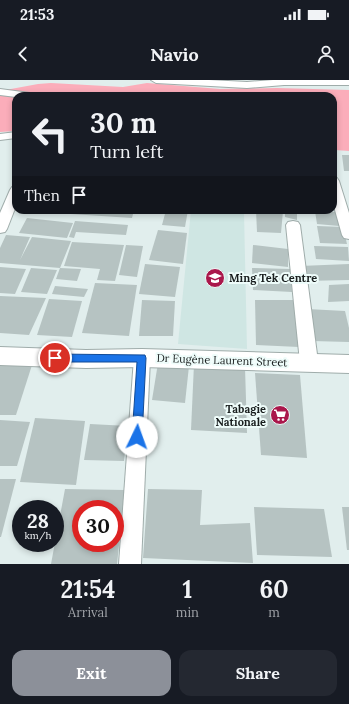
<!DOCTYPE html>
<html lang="en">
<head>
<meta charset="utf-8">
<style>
	:root { --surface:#171b24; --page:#242831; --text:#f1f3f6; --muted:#9ea1a6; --accent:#8c9099 }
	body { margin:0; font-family:Lora,serif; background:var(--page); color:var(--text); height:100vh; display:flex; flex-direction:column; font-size:15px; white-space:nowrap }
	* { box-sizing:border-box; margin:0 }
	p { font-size:13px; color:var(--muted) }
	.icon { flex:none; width:22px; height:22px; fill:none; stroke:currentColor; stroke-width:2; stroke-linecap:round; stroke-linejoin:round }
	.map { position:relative; height:484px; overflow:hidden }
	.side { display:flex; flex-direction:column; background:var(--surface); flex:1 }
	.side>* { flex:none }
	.guide { position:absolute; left:12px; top:12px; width:325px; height:122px; border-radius:12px; box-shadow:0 2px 6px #0003; background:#171b24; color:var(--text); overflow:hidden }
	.speed { position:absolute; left:12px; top:420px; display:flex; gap:8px; font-size:20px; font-weight:700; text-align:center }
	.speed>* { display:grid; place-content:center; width:52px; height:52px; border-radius:50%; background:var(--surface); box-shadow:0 2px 6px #0003; line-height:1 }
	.speed small { font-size:10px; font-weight:400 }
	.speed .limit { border:6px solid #d22; background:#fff; color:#111 }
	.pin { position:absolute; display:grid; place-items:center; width:34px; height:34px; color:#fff; margin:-17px; border:2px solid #fff; border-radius:50%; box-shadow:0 1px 4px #0007 }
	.me { position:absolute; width:44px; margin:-22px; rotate:3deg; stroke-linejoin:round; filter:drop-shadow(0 0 3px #0008) }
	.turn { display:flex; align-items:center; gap:14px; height:84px; padding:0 12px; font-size:18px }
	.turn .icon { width:52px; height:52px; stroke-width:2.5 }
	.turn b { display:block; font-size:28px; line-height:34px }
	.then { display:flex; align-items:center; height:38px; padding:0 12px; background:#0003; gap:8px; font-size:15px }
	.eta { display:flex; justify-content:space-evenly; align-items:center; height:68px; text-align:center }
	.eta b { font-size:24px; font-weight:700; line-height:28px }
	.primary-button { display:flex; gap:8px; margin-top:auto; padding:8px 12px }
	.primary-button a { flex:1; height:46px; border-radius:12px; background:var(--accent); color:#fff; font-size:16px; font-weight:700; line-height:46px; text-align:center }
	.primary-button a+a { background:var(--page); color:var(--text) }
	.status { display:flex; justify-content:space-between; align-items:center; height:28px; padding:0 20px; background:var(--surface); direction:ltr }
	.status svg { height:11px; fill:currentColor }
	header { display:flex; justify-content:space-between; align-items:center; height:52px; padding:0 12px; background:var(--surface); font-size:18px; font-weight:700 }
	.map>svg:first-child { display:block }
	.built { fill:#cfe6e3 }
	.green { fill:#fbadba }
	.building { fill:#b6c3c2; fill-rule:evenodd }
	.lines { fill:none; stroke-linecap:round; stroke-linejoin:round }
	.minor-casing { stroke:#9facaa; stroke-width:2 }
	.tertiary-casing { stroke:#9facaa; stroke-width:2 }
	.minor { fill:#fff; fill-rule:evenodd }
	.tertiary { fill:#fff; fill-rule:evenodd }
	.route { fill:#1a73e8; stroke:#114b97 }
	.labels { text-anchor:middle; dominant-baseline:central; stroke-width:4; stroke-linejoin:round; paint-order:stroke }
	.poi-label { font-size:11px; font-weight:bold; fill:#191e1e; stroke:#eefcfa; text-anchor:start }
	.street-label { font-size:11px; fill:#191e1e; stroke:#eefcfa }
</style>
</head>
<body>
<div class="status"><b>21:53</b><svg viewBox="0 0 49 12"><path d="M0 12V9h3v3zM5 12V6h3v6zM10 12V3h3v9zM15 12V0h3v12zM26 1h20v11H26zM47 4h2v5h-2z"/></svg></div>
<header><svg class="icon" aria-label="back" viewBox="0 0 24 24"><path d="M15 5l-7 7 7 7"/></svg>Navio<svg class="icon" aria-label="person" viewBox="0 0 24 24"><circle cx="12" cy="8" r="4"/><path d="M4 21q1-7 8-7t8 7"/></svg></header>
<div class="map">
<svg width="349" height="484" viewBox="0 0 349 484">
	<rect width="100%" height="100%" fill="#e1eeed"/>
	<path class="built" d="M191,130L244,132L247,269L178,264Z"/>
	<path class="green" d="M51,3L123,7L147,3L220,9L277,8L349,10V71L335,70L333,67V16H16V51L0,52V11L38,4Z"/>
	<g class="building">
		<path d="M342,75H349V91H344Z"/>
		<path d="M73,130H134L132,138L71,134Z"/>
		<path d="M166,130H188L185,147L162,145Z"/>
		<path d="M256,130L283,131L281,153L257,152Z"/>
		<path d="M289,130L297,131V140L285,137V131L289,132Z"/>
		<path d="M315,131L336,132L339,146L317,144Z"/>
		<path d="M27,138L73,143L67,158L19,153Z"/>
		<path d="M75,141L128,145L126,155L76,152L74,158L69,157Z"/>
		<path d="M317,146L343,147L347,164L320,163Z"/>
		<path d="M158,150L187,153L183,184L149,180Z"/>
		<path d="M6,155L30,157L20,180L32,157L71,161L60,188L0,183V168Z"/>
		<path d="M72,162L124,165L115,201L97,200L100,189L64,186Z"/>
		<path d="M126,165L143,166L137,197L119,195Z"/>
		<path d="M253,165L288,169V187L252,183Z"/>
		<path d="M314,166L348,167L349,181L316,179Z"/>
		<path d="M145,184L180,187L175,217L139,214Z"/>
		<path d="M349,184V200L304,201L300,186Z"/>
		<path d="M0,187L26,189L15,214L0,213Z"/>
		<path d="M31,188L57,190L47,214L21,212Z"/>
		<path d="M60,188L81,189L77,201L56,199Z"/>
		<path d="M252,188L290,189L292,212L253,210Z"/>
		<path d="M95,203L137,205L129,256L82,253Z"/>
		<path d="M349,204V221L328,222L329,205Z"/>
		<path d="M55,206L88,209L84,217L52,214Z"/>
		<path d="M0,216L46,218L29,255L0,253Z"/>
		<path d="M49,219L82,221L72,257L37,255Z"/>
		<path d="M142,220L175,221L173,256H139Z"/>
		<path d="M255,220H296L299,267L256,265Z"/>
		<path d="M307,229L345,231L349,248V262L312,261Z"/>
		<path d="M0,283L32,285L16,335H0Z"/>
		<path d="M158,283L189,286L185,323L152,320Z"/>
		<path d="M194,284L245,287L247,353L191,350Z"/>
		<path d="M255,293L300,295L307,378L261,375Z"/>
		<path d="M35,338L85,341L76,405L20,402Z"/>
		<path d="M0,340L30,342L17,386H0Z"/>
		<path d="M90,344L128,346L124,381L84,380Z"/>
		<path d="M0,399H16L1,457H0Z"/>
		<path d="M65,409L125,410L117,484H51ZM81,429H115V463H81Z"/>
		<path d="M148,409L202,410L200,445L250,443L253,483L143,478Z"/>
		<path d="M254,427L324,429L332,477L257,475Z"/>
		<path d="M342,427H349V470H347Z"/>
	</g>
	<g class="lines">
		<defs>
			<g id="minor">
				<path d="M151,0H209L247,2L273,0H349V5H284L247,8L156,3Z"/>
				<path d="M0,9L30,13L35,16L16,17L0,15Z"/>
				<path d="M16,52V58L0,60V54Z"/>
				<path d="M333,97L337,98L339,101L349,133V159L344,158L342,155L333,123Z"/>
				<path d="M16,106V126L7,149L5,152L0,153V133L10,110L12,107Z"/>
				<path d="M293,141L298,142L300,145L318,282L315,287L309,289L303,287L300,282L286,145L288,142Z"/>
				<path d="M142,271L148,273L150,278L141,484H119L134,278L136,273Z"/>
			</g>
			<path id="tertiary" d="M0,267L86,270L142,269L349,275V293L142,287L86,288L0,285Z"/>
		</defs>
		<use href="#minor" class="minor-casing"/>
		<use href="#tertiary" class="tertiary-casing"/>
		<use href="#minor" class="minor"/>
		<use href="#tertiary" class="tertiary"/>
	</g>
	<path class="route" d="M55,274L145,275L146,278L142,357L141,361L137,362L133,361L132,357L137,282H55L52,281L50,278L52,275Z"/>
	<defs>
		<symbol id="school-disc" viewBox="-11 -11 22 22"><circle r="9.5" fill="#aa174b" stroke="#eefcfa"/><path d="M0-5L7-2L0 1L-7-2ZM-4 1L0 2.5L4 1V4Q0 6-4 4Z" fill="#fff"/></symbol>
		<symbol id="supermarket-disc" viewBox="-11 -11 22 22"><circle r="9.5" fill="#aa174b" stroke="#eefcfa"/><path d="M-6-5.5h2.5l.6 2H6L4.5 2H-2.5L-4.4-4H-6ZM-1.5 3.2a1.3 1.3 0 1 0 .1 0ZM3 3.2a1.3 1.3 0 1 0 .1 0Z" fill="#fff"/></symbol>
	</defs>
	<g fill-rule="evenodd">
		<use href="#school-disc" x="204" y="187" width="22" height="22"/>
		<use href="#supermarket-disc" x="269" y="324" width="22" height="22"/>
	</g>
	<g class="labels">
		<g class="poi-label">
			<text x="229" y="198">Ming Tek Centre</text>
			<text x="266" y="329" text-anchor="end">Tabagie<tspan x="266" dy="13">Nationale</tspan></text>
		</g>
		<g class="street-label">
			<text transform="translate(222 280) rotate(2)">Dr Eugène Laurent Street</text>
		</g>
	</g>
</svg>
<div class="speed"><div>28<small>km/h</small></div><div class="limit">30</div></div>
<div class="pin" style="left:55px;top:278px;background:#d93025"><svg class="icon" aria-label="arrive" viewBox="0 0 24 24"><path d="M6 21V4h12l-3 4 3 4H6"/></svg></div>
<svg class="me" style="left:137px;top:357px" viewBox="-20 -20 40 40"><circle r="19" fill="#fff"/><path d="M0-13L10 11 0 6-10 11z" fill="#1a73e8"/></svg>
<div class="guide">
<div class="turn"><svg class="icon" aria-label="left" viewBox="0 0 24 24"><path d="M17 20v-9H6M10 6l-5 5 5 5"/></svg><div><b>30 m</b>Turn left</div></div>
<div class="then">Then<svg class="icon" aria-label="arrive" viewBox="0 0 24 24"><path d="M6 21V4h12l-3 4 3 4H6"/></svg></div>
</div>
</div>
<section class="side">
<div class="eta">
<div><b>21:54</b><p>Arrival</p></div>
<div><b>1</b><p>min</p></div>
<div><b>60</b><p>m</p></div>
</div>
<div class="primary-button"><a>Exit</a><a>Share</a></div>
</section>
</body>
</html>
